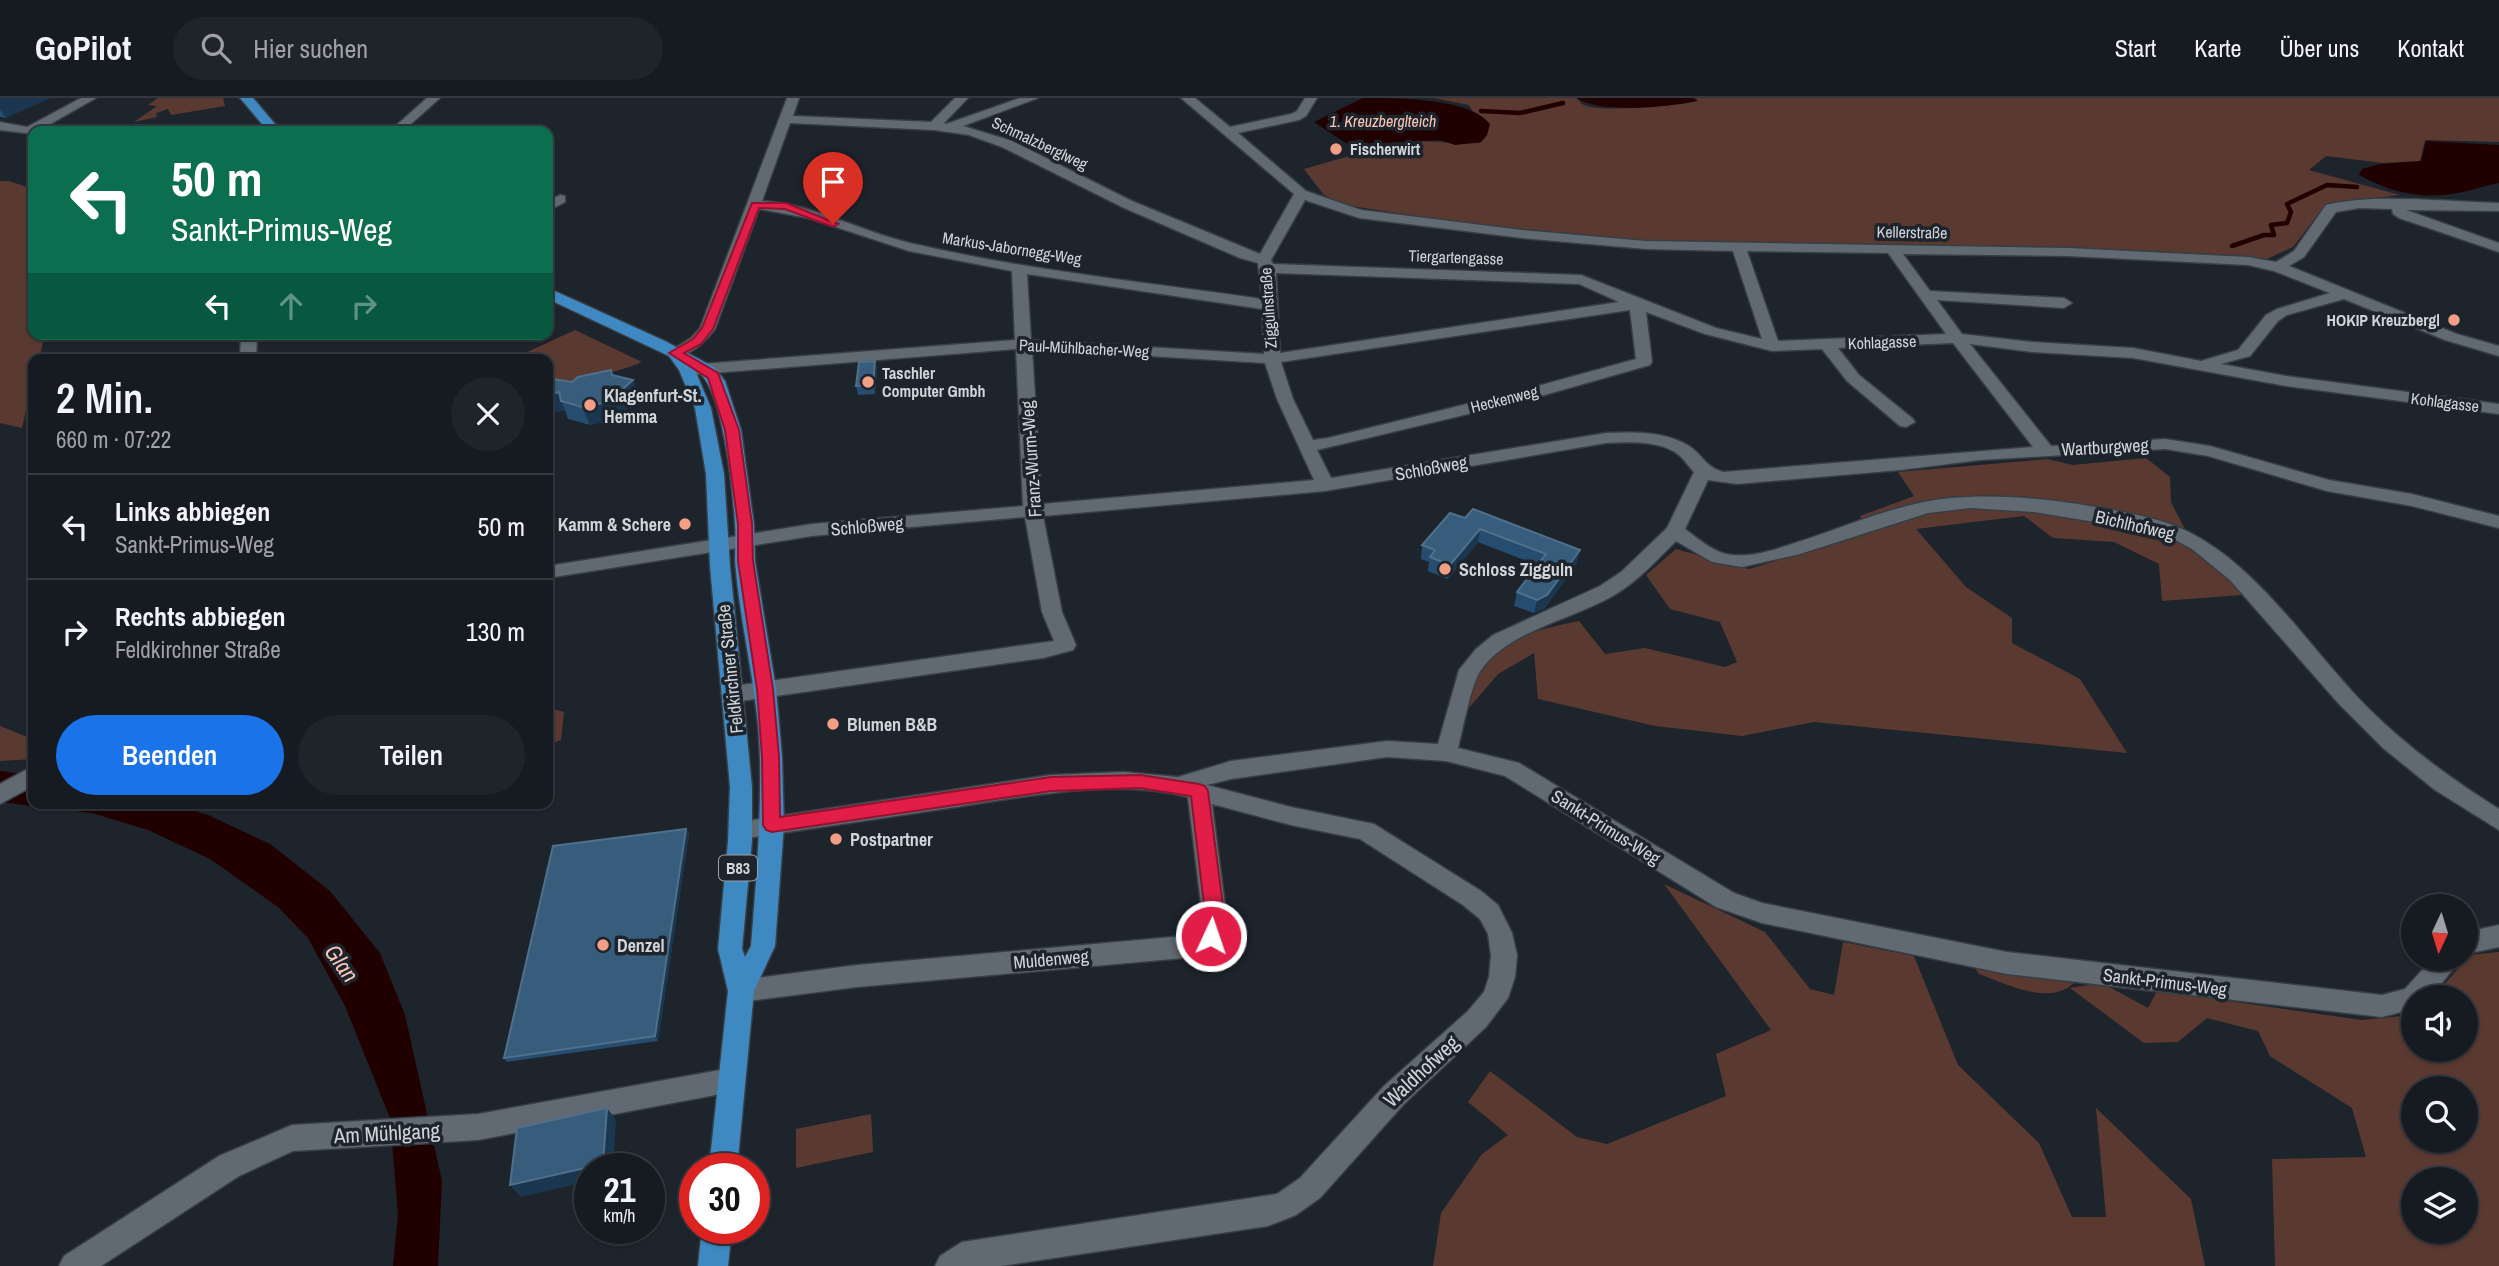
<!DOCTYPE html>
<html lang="de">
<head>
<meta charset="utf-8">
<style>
	:root { --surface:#161b21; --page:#1f242a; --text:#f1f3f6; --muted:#9ea1a5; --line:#35393f; --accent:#1a73e8 }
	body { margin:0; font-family:"Archivo Narrow",sans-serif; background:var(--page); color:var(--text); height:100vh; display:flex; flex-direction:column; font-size:26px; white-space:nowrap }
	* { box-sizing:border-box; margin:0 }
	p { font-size:23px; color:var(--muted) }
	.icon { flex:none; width:38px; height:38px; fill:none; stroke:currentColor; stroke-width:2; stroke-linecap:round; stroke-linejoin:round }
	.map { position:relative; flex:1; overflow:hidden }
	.drawer { position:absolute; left:28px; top:256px; width:525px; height:455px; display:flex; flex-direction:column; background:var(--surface); border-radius:14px; box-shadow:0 2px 5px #0004,0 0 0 2px var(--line) }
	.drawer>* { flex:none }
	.guide { position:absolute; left:28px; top:28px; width:525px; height:214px; border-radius:14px; box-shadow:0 2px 5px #0004,0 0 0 2px var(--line); background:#0b6e4f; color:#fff; overflow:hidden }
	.needle { width:46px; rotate:184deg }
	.controls { position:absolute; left:2401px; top:796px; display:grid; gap:14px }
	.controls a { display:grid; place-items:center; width:77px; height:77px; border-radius:50%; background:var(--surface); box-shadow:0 2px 5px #0004,0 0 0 2px var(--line); font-size:35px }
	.speed { position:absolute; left:574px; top:1055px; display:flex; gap:14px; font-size:35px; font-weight:700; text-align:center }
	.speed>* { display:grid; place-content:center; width:91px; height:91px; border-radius:50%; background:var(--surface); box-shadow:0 2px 5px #0004,0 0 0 2px var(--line); line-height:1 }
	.speed small { font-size:18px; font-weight:400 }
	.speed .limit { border:10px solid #d22; background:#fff; color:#111 }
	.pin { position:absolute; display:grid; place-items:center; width:60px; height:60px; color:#fff; margin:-72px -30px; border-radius:50% 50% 50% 0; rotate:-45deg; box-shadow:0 0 7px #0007 }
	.pin .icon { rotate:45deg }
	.me { position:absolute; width:77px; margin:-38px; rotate:3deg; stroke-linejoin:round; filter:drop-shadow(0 0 5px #0008) }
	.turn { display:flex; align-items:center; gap:24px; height:147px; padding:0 28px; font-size:32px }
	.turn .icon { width:91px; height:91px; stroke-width:2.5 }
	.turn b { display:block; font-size:49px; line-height:60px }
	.lanes { display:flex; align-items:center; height:66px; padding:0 28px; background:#0003; justify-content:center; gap:35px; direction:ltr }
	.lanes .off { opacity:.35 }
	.round { display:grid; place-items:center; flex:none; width:74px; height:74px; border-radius:37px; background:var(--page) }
	.overview { display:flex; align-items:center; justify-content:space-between; height:119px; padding:0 28px }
	h1 { font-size:42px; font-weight:600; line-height:52px }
	.action { display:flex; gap:14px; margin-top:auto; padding:14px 28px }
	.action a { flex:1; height:80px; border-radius:42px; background:var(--accent); color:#fff; font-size:28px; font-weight:600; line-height:80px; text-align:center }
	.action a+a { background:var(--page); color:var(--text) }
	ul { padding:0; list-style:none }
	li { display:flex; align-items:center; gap:21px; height:105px; padding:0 28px; border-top:2px solid var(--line) }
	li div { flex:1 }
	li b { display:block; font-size:26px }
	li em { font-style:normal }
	header { display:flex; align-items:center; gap:42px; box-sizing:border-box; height:98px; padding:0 35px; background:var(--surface); border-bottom:2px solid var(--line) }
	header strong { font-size:33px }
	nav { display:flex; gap:38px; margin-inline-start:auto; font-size:24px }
	.search { width:490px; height:63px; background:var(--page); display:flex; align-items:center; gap:18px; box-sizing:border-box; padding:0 24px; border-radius:38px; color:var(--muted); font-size:26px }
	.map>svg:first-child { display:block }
	.green { fill:#5a3a30; fill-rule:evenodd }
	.water { fill:#210100 }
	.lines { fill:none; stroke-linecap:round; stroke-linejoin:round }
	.stream { stroke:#210100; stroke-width:4.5 }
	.minor-casing { stroke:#373e44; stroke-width:3 }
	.major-casing { stroke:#373e44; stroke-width:3 }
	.minor { fill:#616a72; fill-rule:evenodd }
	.major { fill:#3f89c2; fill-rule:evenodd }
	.wall { fill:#264d6f }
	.shaded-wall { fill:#1b374f }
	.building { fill:#385c7b; stroke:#506f8a; stroke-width:2 }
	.route { fill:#e11d48; stroke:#92132f; stroke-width:2 }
	.poi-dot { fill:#f39f85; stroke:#1d242c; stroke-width:2.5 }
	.labels { text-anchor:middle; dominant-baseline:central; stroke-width:7; stroke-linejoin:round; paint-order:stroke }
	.far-water-label { font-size:16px; font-style:italic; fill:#fbc6b6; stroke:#1d242c }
	.far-street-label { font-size:16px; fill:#d0d5da; stroke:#1d242c }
	.far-poi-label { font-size:16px; font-weight:bold; fill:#d0d5da; stroke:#1d242c; text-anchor:start }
	.shield { fill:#1d242c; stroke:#9aa0a6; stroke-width:2 }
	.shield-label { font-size:16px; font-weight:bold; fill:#d0d5da }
	.poi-label { font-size:18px; font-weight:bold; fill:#d0d5da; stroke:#1d242c; text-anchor:start }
	.street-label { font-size:18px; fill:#d0d5da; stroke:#1d242c }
	.near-street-label { font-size:21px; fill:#d0d5da; stroke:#1d242c }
	.near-water-label { font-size:23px; font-style:italic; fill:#fbc6b6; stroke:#1d242c }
</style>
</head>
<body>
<header>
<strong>GoPilot</strong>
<div class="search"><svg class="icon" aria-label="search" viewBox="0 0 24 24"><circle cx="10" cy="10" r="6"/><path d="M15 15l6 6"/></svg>Hier suchen</div>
<nav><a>Start</a><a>Karte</a><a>Über uns</a><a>Kontakt</a></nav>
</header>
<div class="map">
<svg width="2499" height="1168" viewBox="0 0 2499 1168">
	<rect width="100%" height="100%" fill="#1d242c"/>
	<g class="green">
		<path d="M158,0H223L225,8L171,17L168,11L156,15L157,19L134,24L157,8L148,7Z"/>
		<path d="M1434,0H1576C1579,2 1581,6 1584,7C1599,15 1680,7 1698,3L1695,0H2499V44L2425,42L2420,63L2383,65L2326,58L2309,72L2400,97L2326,106L2293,149L2267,161L2060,150L1652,144L1461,125L1339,106L1323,96L1304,71C1337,62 1371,50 1405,45C1431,41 1454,47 1480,45L1487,37L1469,7Z"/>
		<path d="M0,83H9L33,91V236H45L39,261H33V283L22,330L0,325Z"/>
		<path d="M575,232L642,264C612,277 579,280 548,290V261H512Z"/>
		<path d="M2146,360L2170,379L2171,404L2186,433L2242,497L2162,503L2159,466L2114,444L2053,440L2024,418L1916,431L1966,489L2012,520V545L2080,581L2127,655L1814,624L1742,638L1655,628L1538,601L1534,555L1498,576L1468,611C1473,597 1475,575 1482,563C1497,540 1554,528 1579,523L1605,556L1645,550L1725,569L1737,564L1720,524L1670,511L1646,477L1676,451L1749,471L1870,435L1860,418L1914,398L1898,374L2047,361L2073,367Z"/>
		<path d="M551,603L553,611L564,614L561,642L548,647V604Z"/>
		<path d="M0,628L27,639L33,636V661L0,663Z"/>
		<path d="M1664,786L1765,834L1810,891L1834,897L1843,844L1914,858L1958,967L2039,1045L2072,1119H2106L2096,1010L2191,1101L2205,1168H1433L1441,1115L1482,1056L1508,1037L1468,1004L1490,973L1577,1039L1607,1046L1726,998L1716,956L1771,932Z"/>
		<path d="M2499,854V1168H2275L2272,1061L2366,1059L2352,1010L2270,958L2258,933L2207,920L2178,944L2144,945L2070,890L2102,885L2148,910L2157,893L2362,922L2413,917V952H2466V900L2433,899L2470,857ZM2413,990H2466V1043H2413ZM2413,1082H2466V1134H2413Z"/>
		<path d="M1973,867L2075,884C2050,909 2007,886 1979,876Z"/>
		<path d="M871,1016L873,1054L796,1070V1031Z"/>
	</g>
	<g class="water">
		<path d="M1363,0C1399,0 1470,0 1490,26L1487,37L1481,44L1455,47L1440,42L1349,47L1314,24Z"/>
		<path d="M1577,0H1693L1697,3C1670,9 1599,16 1577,0Z"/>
		<path d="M2426,43L2499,47V85C2486,87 2474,92 2462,94C2423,103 2390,94 2359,77L2362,71L2380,66L2421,63Z"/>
		<path d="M0,673L33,677V705H170L208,717L270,746L330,793L380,855L405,917L442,1083L438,1168H393L398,1116L390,1020L345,908L308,840L278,809L210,761L148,732L92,715L0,704Z"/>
	</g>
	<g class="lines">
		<g class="stream">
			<path d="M1481,13L1520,15L1563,5"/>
			<path d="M2232,148L2264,137H2274L2271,127L2287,125L2291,114L2287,106L2327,87L2357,89"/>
		</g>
		<defs>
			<g id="minor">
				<path d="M81,0H96L38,33H33V36L0,32V24L27,29Z"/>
				<path d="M427,0H440L403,33H390Z"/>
				<path d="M787,0H799L793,18L931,24L955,0H968L944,25L946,26L1020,0H1038L963,28L1012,43L1132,103L1260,156L1294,96L1181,0H1195L1230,29L1291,16L1297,13L1305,0H1317L1306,18L1299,22L1238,35L1306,93L1361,112L1522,132L1646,143L2068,150L2248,159L2276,164L2294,153L2326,107C2376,95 2446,104 2499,105V113L2406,112L2499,145V154L2399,120L2393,116L2392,111L2359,110L2336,114L2304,159L2289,168L2457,236L2499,248V258L2445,242L2344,201L2287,217L2278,223L2250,258L2221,266L2286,278L2499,306V316L2286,288L2133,260L2032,254L1970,246L2051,348L2165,341L2210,348L2329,382L2412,396L2499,418V430L2412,408L2327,393L2208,358L2165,351L1980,362L1900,372L1737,386L1708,382L1685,431C1697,440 1711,452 1726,456C1749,461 1777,451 1798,444C1848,428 1898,405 1951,400C2011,394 2091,406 2150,420C2243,441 2302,543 2366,608C2406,648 2451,681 2499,711V732L2435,692L2383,650L2339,606L2230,482L2192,451L2162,435L2034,414L1970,410L1928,415L1800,456L1742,469L1712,464L1676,443C1657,462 1639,482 1616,496C1575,521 1509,532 1481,572C1471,586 1463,631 1458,650L1519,665L1734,795L1762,805L2007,854L2382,897L2405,891L2432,861H2461L2430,900H2413V911L2382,919L2007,876L1762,825L1716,809L1505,678L1446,663L1387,659L1231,681L1207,687L1291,709L1374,726L1481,793L1498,807L1512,835L1517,857L1515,879L1508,900L1486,929L1404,1006L1320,1100L1296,1117L1268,1128L1001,1168H935L940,1158L962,1144L1277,1096L1300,1080L1384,988L1468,913L1484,894L1489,879L1491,857L1488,836L1480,821L1463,807L1360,741L1291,727L1212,706L1227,823L1216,851L1195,859L857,889L741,904L732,901L728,893L732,885L741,882L857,867L1195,837L1203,823L1188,699C1116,680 1029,698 956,709C885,720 813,730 741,741L733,739L729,732L733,725L1051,677L1124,674L1178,679L1231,663L1387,643L1438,646L1459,572L1476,551L1493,537L1600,488L1621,474L1667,430L1694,374C1689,369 1684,361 1679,357C1660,342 1628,344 1606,345L1325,393L1043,418L1062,514L1076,547L1073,552L1043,560L734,604L727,601L723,596L727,591L734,588L1054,543L1042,514L1025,419L812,438L548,480V468L812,426L1023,408L1016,251L688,277L680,272L688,267L1015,242L1012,173L909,153L808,120L759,111L715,231C705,244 687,262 669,258L667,255L691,240L700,230ZM790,25L934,32L969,37L1002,49L1122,109L1240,160L1258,165L1262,201C1144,184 1025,172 910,145C859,133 814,106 762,103ZM1305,102L1359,120L1522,140L1646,151L1733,153L1762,241L1716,230L1581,177L1273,166L1271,162ZM1747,153L1888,155L1946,236L1778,243ZM1903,156L2068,158L2248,167L2274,173L2330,195L2277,211L2266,217L2238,252L2201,263L2133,250L2032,244L1962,236L1937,202L2064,210L2072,205L2064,200L1930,193ZM1276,175L1579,186L1619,204L1280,255ZM1027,176L1262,211L1264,256L1031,242ZM1630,212L1636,261L1516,294L1328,340L1313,342L1293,301L1281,264ZM1646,214L1705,236L1772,253L1822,251L1847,283L1900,328L1906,329L1915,324L1912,320L1859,277L1838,250L1953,245L2033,349L1723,374C1704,368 1703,357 1689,348C1666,333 1632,334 1606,335L1331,380L1317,352L1527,302L1650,267L1652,264ZM1032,251L1265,265L1277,301L1314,382L1042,406Z"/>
				<path d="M560,97L565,98V104L548,113V103Z"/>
				<path d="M241,236H257L256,261H240Z"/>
				<path d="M33,668V688L0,706V686Z"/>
				<path d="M2499,827V849L2466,856V834Z"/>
				<path d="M731,970L741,973L744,982L741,991L731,994L478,1042L293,1053L239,1078L101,1168H59L64,1158L219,1058L292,1027L478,1016Z"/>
			</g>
			<g id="major">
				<path d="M240,0H253L281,33H268Z"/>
				<path d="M548,190L665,243L714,269L725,283L741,332L754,427L755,463L776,591L782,659L784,727L775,848L754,893L737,1071H709L728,893L718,851L728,743L730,689L710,468L706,376L695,310L679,272L669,258L548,201ZM695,272C723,285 733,394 735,426C736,438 735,450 735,463C740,530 759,595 760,663C761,725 756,786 751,848L745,859L742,851L752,743V689L730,468L724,376L711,310Z"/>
				<path d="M702,1130H732L728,1168H698Z"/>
			</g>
		</defs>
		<use href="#minor" class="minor-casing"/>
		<use href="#major" class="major-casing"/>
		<use href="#minor" class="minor"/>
		<use href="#major" class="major"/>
	</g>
	<g class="wall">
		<path d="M0,0L6,20L0,19Z"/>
		<path d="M875,263L877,272L875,296L858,297L856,288Z"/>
		<path d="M613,278L633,282L640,300L615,321L590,327L568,321L565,312L548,316L572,284Z"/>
		<path d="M1450,415L1577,465L1544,511L1534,515L1514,508L1517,494L1537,467L1478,444L1448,481L1428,473L1429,464L1421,461L1422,447Z"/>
		<path d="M686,731L689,735L658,943L507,964L504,960Z"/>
	</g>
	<g class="shaded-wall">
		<path d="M0,0H51L6,20L0,11Z"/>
		<path d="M875,263L877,272L875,296L873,287Z"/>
		<path d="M611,272L618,290L633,282L640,300L615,321L590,327L582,309L612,277Z"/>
		<path d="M559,294L561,303L565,312L548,316V297Z"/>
		<path d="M1480,431L1478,444L1448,481L1450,467Z"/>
		<path d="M1580,452L1577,465L1544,511L1534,515L1537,502Z"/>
		<path d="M686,731L689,735L658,943L655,938Z"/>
		<path d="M607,1010L616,1022L613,1071H590V1083L521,1099L510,1087Z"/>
	</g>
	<g class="building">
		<path d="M875,263L873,287L856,288L859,264Z"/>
		<path d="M611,272L612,277L633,282L608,304L582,309L561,303L559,294L548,297V281H552L572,284L578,279Z"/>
		<path d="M1473,411L1580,452L1547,497L1537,502L1517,494L1546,456L1480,431L1450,467L1430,459L1435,452L1422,447L1450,415L1465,420Z"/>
		<path d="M686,731L655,938L504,960L553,748Z"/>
		<path d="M607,1010L603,1066L510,1087L517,1030Z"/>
	</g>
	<path class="route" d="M752,105H786L838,126L833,129L785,111L759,110L713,231L701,246L684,255L718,275L739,332L752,426L753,463L773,591L779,659L780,719L1051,679L1140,677L1199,686L1205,688L1208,693L1225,823L1218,844L1211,846L1205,844L1202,838L1206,823L1191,698L1140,690L1051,693L772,734L766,732L763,727L762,659L757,591L738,463V426L725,332L708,280L669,255L693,241L702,230Z"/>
	<g class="poi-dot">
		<circle cx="1336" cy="51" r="7"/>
		<circle cx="2454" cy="222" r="7"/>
		<circle cx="868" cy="284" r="7"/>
		<circle cx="590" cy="307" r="7"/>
		<circle cx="685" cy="426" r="7"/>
		<circle cx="1445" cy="471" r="7"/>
		<circle cx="833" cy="626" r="7"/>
		<circle cx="836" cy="741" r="7"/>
		<circle cx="603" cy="847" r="7"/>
	</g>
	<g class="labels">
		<g class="far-water-label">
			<text x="1383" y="23">1. Kreuzberglteich</text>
		</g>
		<g class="far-street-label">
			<text transform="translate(1040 45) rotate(25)">Schmalzberglweg</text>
			<text transform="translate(1912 134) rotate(1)">Kellerstraße</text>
			<text transform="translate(1012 150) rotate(9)">Markus-Jabornegg-Weg</text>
			<text transform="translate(1456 159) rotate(2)">Tiergartengasse</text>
			<text transform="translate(1268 210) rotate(-94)">Ziggulnstraße</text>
			<text transform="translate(1882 244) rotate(-2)">Kohlagasse</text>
			<text transform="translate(1084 250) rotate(3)">Paul-Mühlbacher-Weg</text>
			<text transform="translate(1504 301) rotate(-14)">Heckenweg</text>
			<text transform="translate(2445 304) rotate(7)">Kohlagasse</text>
		</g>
		<g class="far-poi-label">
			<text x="1350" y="51">Fischerwirt</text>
			<text x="2440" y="222" text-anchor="end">HOKIP Kreuzbergl</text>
			<text x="882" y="275">Taschler<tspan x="882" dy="18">Computer Gmbh</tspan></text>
		</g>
		<rect class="shield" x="719" y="757.5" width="38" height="25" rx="5"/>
		<g class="shield-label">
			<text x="738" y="770">B83</text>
		</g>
		<g class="poi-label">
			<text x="604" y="297">Klagenfurt-St.<tspan x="604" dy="21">Hemma</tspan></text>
			<text x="671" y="426" text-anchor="end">Kamm &amp; Schere</text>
			<text x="1459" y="471">Schloss Zigguln</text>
			<text x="847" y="626">Blumen B&amp;B</text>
			<text x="850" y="741">Postpartner</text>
			<text x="617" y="847">Denzel</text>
		</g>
		<g class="street-label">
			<text transform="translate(2105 349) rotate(-3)">Wartburgweg</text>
			<text transform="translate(1031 361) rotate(-94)">Franz-Wurm-Weg</text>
			<text transform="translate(1431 370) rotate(-10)">Schloßweg</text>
			<text transform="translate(2135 427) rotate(13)">Bichlhofweg</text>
			<text transform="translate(867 428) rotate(-5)">Schloßweg</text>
			<text transform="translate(730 571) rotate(-96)">Feldkirchner Straße</text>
			<text transform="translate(1606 729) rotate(32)">Sankt-Primus-Weg</text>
			<text transform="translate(1051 861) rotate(-5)">Muldenweg</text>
			<text transform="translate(2165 884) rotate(7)">Sankt-Primus-Weg</text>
		</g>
		<g class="near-street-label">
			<text transform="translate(1421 973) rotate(-43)">Waldhofweg</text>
			<text transform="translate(387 1035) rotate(-3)">Am Mühlgang</text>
		</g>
		<g class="near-water-label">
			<text transform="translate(342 865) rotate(55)">Glan</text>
		</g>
	</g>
</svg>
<div class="controls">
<a><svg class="needle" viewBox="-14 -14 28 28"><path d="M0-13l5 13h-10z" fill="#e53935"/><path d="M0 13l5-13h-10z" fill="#9ea1a5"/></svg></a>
<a><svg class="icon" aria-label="sound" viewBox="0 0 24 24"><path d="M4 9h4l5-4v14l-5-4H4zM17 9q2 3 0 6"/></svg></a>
<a><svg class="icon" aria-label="search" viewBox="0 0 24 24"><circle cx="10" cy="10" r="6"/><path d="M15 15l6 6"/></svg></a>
<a><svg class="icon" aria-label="layers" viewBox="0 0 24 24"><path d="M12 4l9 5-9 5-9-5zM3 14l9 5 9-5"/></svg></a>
</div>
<div class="speed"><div>21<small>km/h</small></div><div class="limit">30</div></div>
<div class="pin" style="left:833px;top:126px;background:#d93025"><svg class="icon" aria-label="arrive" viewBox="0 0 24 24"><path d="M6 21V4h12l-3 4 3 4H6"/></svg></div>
<svg class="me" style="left:1211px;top:838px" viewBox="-20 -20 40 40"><circle r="17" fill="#e11d48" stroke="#fff" stroke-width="3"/><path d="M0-11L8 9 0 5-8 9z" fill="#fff"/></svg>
<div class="guide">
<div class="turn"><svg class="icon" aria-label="left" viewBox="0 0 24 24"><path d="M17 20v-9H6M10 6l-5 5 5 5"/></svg><div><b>50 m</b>Sankt-Primus-Weg</div></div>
<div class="lanes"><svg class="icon" aria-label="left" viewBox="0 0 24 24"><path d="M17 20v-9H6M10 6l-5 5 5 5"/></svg><svg class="icon off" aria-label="ahead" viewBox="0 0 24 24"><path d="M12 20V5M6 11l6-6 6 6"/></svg><svg class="icon off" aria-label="right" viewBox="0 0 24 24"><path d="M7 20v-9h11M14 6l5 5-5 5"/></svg></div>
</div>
<section class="drawer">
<div class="overview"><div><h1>2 Min.</h1><p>660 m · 07:22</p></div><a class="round"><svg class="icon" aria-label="close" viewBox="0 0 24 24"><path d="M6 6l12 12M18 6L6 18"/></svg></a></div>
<ul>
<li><svg class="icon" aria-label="left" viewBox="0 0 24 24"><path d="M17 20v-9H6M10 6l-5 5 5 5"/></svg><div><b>Links abbiegen</b><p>Sankt-Primus-Weg</p></div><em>50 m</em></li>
<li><svg class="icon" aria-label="right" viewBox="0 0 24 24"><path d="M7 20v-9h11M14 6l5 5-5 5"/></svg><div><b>Rechts abbiegen</b><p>Feldkirchner Straße</p></div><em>130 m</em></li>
</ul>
<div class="action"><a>Beenden</a><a>Teilen</a></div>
</section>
</div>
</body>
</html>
